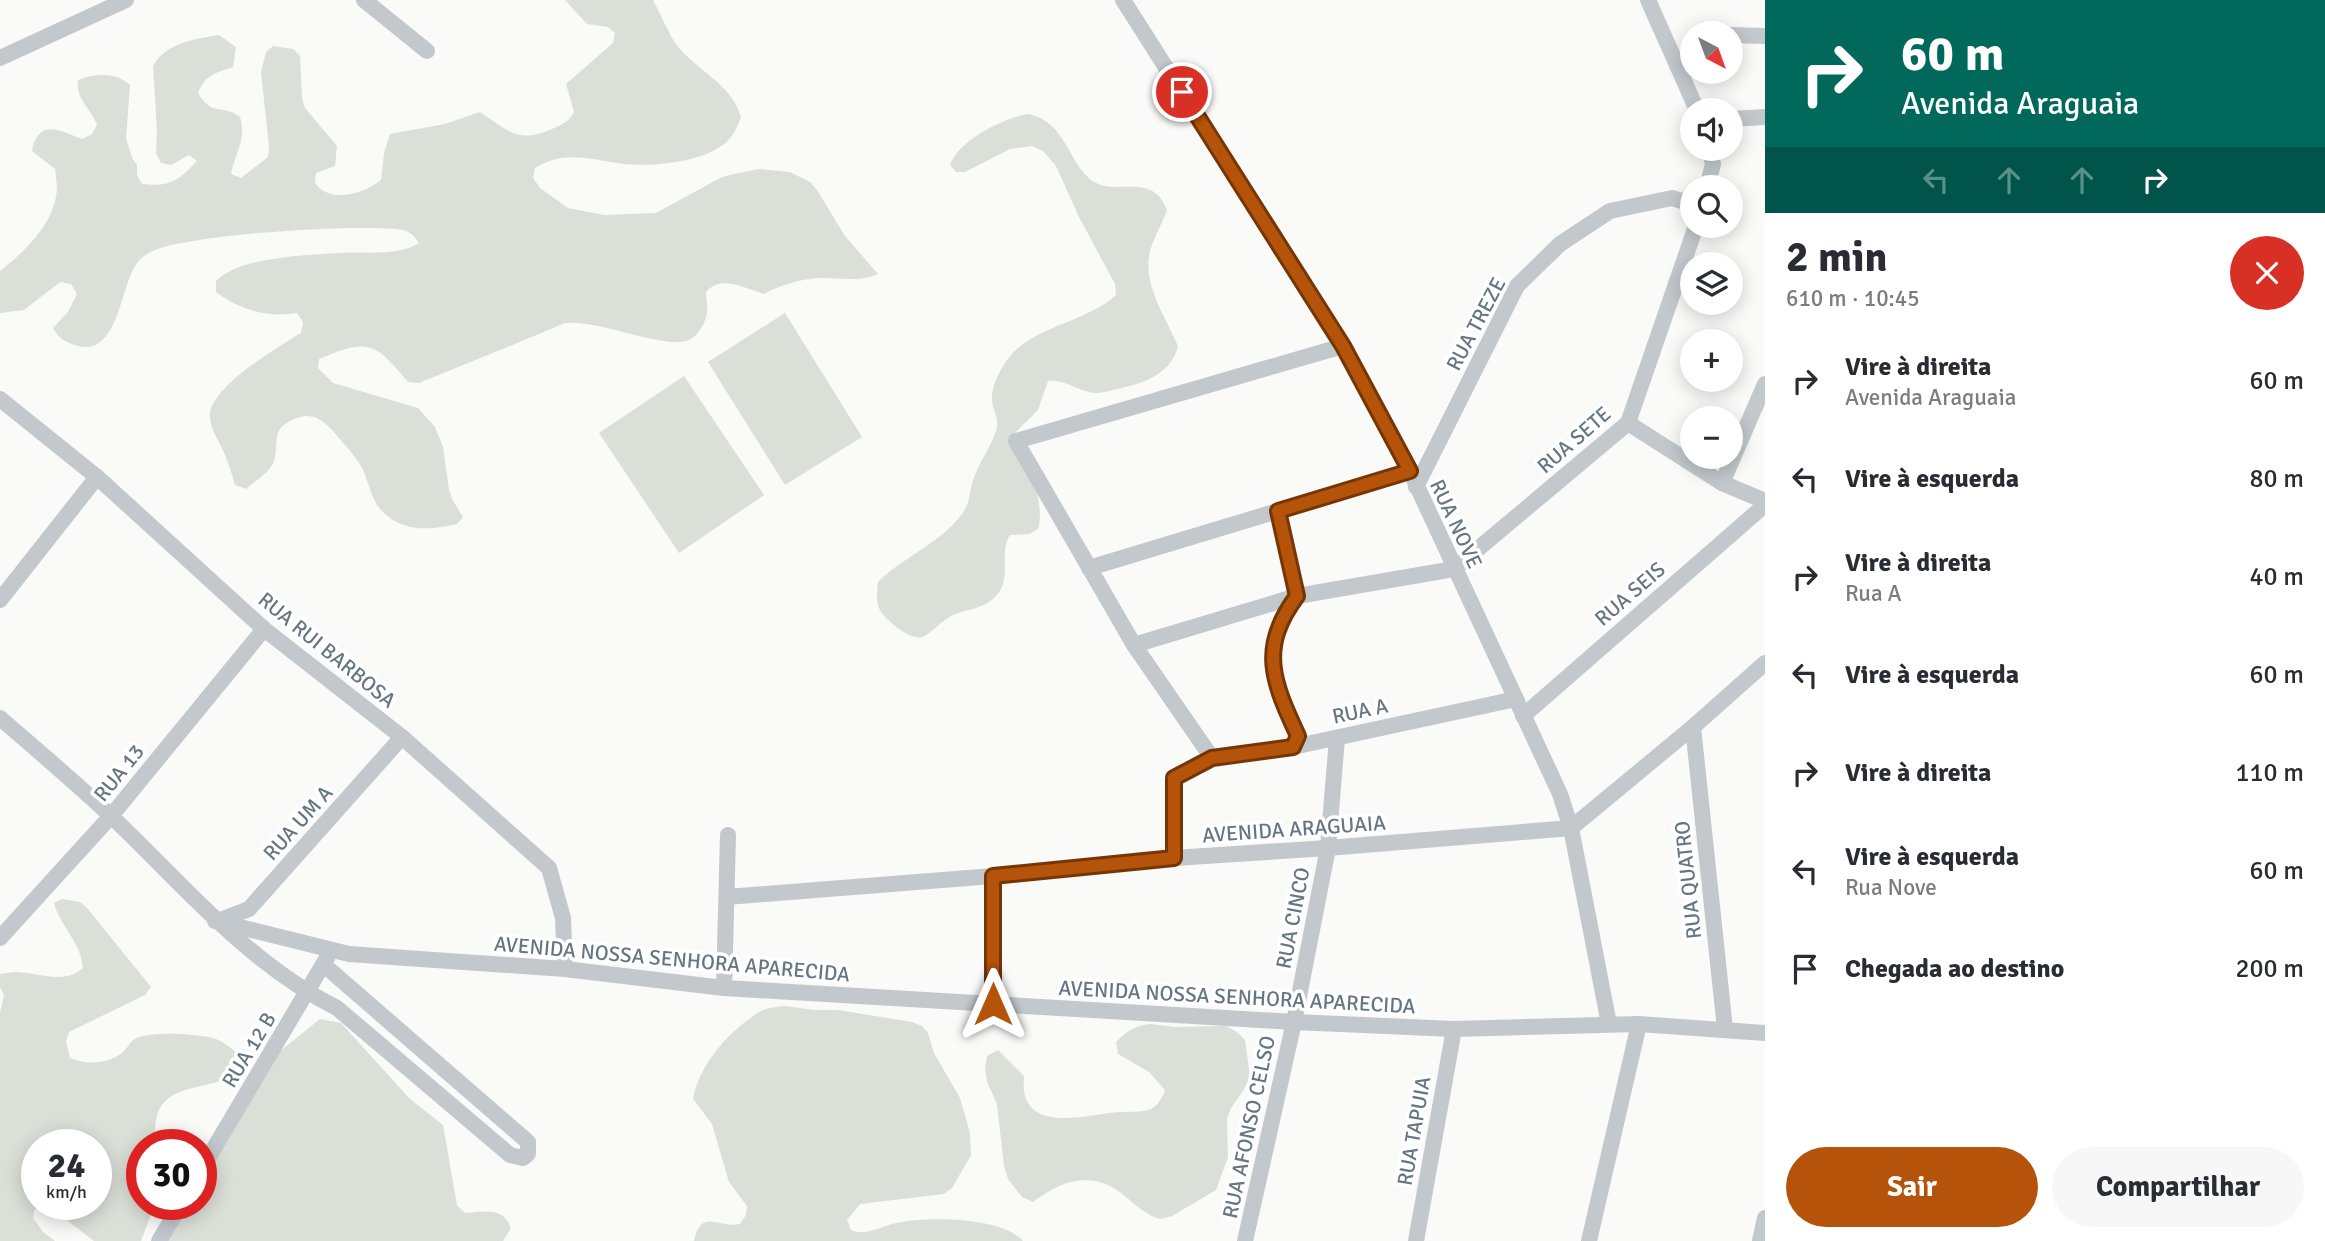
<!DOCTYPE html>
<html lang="pt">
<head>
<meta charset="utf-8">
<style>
	:root { --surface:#fff; --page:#f7f7f7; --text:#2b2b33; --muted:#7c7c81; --accent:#b45309 }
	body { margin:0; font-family:Signika,sans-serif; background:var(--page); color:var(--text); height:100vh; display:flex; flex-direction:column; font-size:26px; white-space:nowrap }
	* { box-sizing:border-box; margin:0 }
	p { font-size:23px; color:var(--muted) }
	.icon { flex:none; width:38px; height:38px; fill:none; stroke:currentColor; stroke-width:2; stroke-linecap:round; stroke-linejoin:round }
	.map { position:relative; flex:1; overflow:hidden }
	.drawer { display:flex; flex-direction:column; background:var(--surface); width:560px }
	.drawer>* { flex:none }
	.hud { background:#00695c; color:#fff; overflow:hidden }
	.needle { width:46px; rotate:139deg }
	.buttons { position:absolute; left:1680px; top:21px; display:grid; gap:14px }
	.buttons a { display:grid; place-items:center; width:63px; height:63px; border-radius:50%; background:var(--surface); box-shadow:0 4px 18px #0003; font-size:35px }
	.speed { position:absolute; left:21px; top:1129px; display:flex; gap:14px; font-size:35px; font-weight:700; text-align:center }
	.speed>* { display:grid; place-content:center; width:91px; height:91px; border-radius:50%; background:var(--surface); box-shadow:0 4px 18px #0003; line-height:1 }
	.speed small { font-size:18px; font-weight:400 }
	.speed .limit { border:10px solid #d22; background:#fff; color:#111 }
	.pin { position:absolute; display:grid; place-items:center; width:60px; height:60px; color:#fff; margin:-30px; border:4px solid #fff; border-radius:50%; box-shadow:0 2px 7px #0007 }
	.me { position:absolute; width:77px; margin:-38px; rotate:0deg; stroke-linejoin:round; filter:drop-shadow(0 0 5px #0008) }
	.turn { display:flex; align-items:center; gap:24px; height:147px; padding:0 21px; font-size:32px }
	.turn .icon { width:91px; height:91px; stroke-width:2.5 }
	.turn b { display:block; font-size:49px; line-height:60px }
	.lanes { display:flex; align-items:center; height:66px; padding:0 21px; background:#0003; justify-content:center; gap:35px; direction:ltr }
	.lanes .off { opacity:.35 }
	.round { display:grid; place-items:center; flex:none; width:74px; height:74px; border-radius:37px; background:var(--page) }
	.overview { display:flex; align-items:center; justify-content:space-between; height:119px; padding:0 21px }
	h1 { font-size:42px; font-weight:700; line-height:52px }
	.primary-button { display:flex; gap:14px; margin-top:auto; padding:14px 21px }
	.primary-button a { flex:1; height:80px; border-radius:42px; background:var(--accent); color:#fff; font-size:28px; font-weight:700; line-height:80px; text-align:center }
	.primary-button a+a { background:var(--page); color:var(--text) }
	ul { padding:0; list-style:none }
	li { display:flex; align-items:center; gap:21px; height:98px; padding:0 21px }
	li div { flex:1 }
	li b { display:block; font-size:26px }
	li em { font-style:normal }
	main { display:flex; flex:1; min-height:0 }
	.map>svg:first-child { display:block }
	.green { fill:#dadfd7; fill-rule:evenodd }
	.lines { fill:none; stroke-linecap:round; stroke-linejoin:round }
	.minor { stroke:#c3c8cc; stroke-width:16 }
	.route-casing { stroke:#753606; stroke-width:18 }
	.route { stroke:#b45309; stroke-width:12 }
	.labels { text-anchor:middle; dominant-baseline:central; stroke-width:7; stroke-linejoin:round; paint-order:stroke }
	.street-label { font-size:21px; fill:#657683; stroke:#fff }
</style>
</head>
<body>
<main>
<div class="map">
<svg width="1765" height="1241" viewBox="0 0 1765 1241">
	<rect width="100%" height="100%" fill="#fafaf8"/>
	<g class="green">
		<path d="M565,0H653C661,14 667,31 676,44C694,69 733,84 741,118C738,124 735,132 731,137C712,162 653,167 624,164C592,160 565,149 535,168L533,178L540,188L568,208L604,215L656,213L722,177L734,174L759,169L790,172L810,182L817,190L845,236L878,274C860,283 837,277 817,278C798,280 780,285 764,294C744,288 721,274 706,292C706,298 708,307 707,314C705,323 698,336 689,340C665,350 598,319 565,323C516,344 467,363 419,383L408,382C375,342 368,338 319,359L318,368L333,383L418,408L435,427L443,447L449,490L452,499L463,517L457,524C431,530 403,533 382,511C371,501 369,481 362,468C356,457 347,447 339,438C322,418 311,408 285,424C272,433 279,451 273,464C267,474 254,482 246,489L235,485C232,475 229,465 225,455C220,442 209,428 210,414C212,386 278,347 301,333L303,322L297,313C266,318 241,310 216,292V281C238,257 308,255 340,253C366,251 396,257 419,243C415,237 411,232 403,230C368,223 176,234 149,253C145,255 140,259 137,263C120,286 119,356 78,346C65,342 59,339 53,328L68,312L77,294L71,284L60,282L24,310L0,313V271C23,253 50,228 56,197C58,188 56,178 55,169L32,151C39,117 60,131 82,139L92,134L97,125C91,108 75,99 78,80C94,73 116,72 130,85L126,138L132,158L137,165V175L142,184C170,187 178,181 197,161L189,155L171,165L161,163L156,153L157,131L153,66C166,43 194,39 219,35L236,47L233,67C215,74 206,73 198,93C213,118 222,103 240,117C247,138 235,154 231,174L241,178L268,157L269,147L261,72L266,52L273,46L293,49L300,56L302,98L305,108L337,146L335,166L316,173L315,183C330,204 364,194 381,180L384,153L390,134L445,124L480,112C509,131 518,144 552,129C563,124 569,122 574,112L566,84L613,43L615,33L608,27L587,24Z"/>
		<path d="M1029,114C1066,123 1067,160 1091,180C1115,198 1152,170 1167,210C1162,225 1151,241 1149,257C1144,286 1167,320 1178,346C1171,374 1144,383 1118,389C1112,390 1103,393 1096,393C1079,392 1065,379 1048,381L1038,410L1015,433C1026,459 1046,502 1038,529L1029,534L1010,535C998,553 1013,578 996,596C984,609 967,609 953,615C942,620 931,634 922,637C910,641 883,618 879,608C876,599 877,591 878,582C902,558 936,545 958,519C972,504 968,492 975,475C981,460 991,446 996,431C1000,419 993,411 992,400C991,387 1000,370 1007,360C1031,326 1086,323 1116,295L1115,284L1079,217L1056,166L1043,151L1032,146L1010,149L965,172H956L950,165C958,141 1005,117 1029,114Z"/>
		<path d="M785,313L862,437L785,485L708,362Z"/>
		<path d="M684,376L764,495L679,553L599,433Z"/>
		<path d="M62,899L80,902L87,908L151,987L145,995L69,1032L66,1042L70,1058C86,1065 108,1064 122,1053C127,1049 131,1040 137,1038C154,1031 195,1034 213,1038C224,1041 236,1051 243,1061V1070L238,1075C195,1094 149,1080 156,1144H142V1204H155L141,1241H94L51,1208L43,1206L35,1209L33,1218L43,1232L55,1241H0V1013L4,995L0,987V974C6,973 12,972 17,972C39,973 64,985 83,968C81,942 60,926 54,903ZM37,1144H96V1204H37Z"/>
		<path d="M785,1006L815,1010H838L912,1022L922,1026L928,1033L934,1053L960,1098L970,1133L971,1155L952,1188L944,1194L860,1204L847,1220L851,1230C866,1236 877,1228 892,1224C923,1216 1001,1216 1023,1241H694C702,1207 718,1229 740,1224L746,1215L747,1206L729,1182L712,1124L693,1099C699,1064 732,1027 763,1010C770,1007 778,1007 785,1006Z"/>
		<path d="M320,1019L341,1023L410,1099L443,1125L457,1205L465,1213C486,1212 502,1206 511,1228L503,1241H165L185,1204H201V1171L279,1052Z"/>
		<path d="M1150,1024L1175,1027L1226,1026L1237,1032L1245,1040L1250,1076L1245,1088L1231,1108L1227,1119L1228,1157L1216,1190L1172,1216L1160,1219C1139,1213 1128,1195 1110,1186C1082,1172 1056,1185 1033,1202L1022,1197L1008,1179L1004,1166L997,1104L987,1082L985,1069L987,1056L998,1050L1024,1076C1018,1131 1074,1118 1109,1113C1122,1111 1136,1113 1148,1110C1157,1107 1162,1099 1165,1090L1149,1072L1118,1054L1116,1042C1127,1031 1134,1026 1150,1024Z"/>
	</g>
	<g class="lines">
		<g class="minor">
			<path d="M364,0L427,51"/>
			<path d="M1123,0L1343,346L1410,471L1560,794L1571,828L1609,1024"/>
			<path d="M1648,0L1697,110"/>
			<path d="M1731,35L1765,36"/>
			<path d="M0,58L126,0"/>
			<path d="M1731,119L1765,117"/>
			<path d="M1707,187L1713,164L1709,149"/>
			<path d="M0,399L97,477L264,629L402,737L549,868L563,918L565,969"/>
			<path d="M1628,423L1722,483L1765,501"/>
			<path d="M1722,483L1765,384"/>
			<path d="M1416,487L1517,286L1560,244L1610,211L1672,198L1692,204"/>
			<path d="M1278,511L1297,596C1258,648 1273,682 1298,735L1293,747"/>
			<path d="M1089,568L1410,471"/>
			<path d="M0,600L97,477"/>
			<path d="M1134,645L1297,596L1454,569L1628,423L1696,226"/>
			<path d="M1523,716L1765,505"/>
			<path d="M0,718C37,750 75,782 111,816C183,884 247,963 337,1008L510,1155L523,1158L528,1154V1142L324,965"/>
			<path d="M1693,727L1725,1029"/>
			<path d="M1212,758L1134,645L1016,441L1343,346"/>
			<path d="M1571,828L1693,727L1765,663"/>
			<path d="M1174,858V778L1212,758L1293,747L1516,699"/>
			<path d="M727,897L993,876L1174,858L1328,848L1571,828"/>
			<path d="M215,921L349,954L565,969L724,988L1294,1022L1454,1029L1639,1024L1765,1033"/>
			<path d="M218,921L249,909L402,737"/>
			<path d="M0,938L111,816L264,629"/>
			<path d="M724,988L728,835"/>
			<path d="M993,1004V876"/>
			<path d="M201,1170L328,956"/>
			<path d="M159,1241L181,1204"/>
			<path d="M1245,1241L1294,1022L1328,848L1337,738"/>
			<path d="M1416,1241L1454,1029"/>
			<path d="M1589,1241L1639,1024"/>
			<path d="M1760,1241L1765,1218"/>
		</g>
	</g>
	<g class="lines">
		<defs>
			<path id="route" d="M993,1004V876L1174,858V778L1212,758L1293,747L1298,736C1273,682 1258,648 1297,596L1278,511L1410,471L1343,346L1182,92"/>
		</defs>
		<use href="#route" class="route-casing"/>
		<use href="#route" class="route"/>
	</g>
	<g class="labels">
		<g class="street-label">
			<text transform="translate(1476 324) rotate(-62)">RUA TREZE</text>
			<text transform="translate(1574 440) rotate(-41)">RUA SETE</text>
			<text transform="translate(1456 524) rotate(65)">RUA NOVE</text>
			<text transform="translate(1630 594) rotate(-41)">RUA SEIS</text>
			<text transform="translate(327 650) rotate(39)">RUA RUI BARBOSA</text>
			<text transform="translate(1360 711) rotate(-12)">RUA A</text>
			<text transform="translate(119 773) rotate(-51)">RUA 13</text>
			<text transform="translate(298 823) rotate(-48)">RUA UM A</text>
			<text transform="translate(1294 829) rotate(-4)">AVENIDA ARAGUAIA</text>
			<text transform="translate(1688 880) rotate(-96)">RUA QUATRO</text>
			<text transform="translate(1293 918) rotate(-79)">RUA CINCO</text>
			<text transform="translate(672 959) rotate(5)">AVENIDA NOSSA SENHORA APARECIDA</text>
			<text transform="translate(1237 997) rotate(3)">AVENIDA NOSSA SENHORA APARECIDA</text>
			<text transform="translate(249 1050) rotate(-59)">RUA 12 B</text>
			<text transform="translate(1249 1127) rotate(-78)">RUA AFONSO CELSO</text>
			<text transform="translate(1414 1131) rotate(-80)">RUA TAPUIA</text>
		</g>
	</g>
</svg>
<div class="buttons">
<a><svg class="needle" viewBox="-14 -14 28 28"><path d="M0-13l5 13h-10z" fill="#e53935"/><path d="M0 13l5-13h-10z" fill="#7c7c81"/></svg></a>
<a><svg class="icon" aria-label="sound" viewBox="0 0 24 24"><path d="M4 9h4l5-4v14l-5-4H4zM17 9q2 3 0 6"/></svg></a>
<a><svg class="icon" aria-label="search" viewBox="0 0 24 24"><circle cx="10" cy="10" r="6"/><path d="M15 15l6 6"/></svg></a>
<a><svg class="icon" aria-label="layers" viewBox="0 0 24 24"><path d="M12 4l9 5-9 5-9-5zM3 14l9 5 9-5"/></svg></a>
<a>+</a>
<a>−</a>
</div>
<div class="speed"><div>24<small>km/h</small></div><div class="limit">30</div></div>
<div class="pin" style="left:1182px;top:92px;background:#d93025"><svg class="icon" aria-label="arrive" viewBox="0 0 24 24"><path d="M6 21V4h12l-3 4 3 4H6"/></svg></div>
<svg class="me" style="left:993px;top:1004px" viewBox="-20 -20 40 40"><path d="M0-17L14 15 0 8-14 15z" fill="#b45309" stroke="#fff" stroke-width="4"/></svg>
</div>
<section class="drawer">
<div class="hud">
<div class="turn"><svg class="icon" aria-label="right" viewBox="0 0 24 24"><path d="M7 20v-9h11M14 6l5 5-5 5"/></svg><div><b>60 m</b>Avenida Araguaia</div></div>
<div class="lanes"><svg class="icon off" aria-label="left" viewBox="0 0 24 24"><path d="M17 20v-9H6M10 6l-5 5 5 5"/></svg><svg class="icon off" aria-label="ahead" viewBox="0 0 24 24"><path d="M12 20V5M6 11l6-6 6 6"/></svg><svg class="icon off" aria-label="ahead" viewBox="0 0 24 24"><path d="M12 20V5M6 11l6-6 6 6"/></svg><svg class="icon" aria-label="right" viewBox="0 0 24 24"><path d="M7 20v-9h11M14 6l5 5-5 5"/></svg></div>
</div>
<div class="overview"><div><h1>2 min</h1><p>610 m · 10:45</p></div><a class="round" style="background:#d93025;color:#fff"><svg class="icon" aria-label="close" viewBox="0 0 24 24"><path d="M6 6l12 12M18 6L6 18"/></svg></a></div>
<ul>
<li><svg class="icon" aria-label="right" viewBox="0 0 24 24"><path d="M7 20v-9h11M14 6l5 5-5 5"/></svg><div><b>Vire à direita</b><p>Avenida Araguaia</p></div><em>60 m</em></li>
<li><svg class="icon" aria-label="left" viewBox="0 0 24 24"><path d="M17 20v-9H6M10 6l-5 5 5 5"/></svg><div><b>Vire à esquerda</b></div><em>80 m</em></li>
<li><svg class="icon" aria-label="right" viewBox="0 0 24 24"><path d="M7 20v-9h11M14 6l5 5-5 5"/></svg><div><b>Vire à direita</b><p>Rua A</p></div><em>40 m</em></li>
<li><svg class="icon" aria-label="left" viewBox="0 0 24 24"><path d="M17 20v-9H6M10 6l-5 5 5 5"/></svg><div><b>Vire à esquerda</b></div><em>60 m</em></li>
<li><svg class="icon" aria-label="right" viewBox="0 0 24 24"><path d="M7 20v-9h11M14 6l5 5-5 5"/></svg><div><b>Vire à direita</b></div><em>110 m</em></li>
<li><svg class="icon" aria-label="left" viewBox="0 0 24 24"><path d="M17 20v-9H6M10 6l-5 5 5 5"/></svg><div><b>Vire à esquerda</b><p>Rua Nove</p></div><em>60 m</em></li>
<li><svg class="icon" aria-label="arrive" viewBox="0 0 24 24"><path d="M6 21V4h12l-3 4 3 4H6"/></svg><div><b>Chegada ao destino</b></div><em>200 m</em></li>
</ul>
<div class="primary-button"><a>Sair</a><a>Compartilhar</a></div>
</section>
</main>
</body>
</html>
